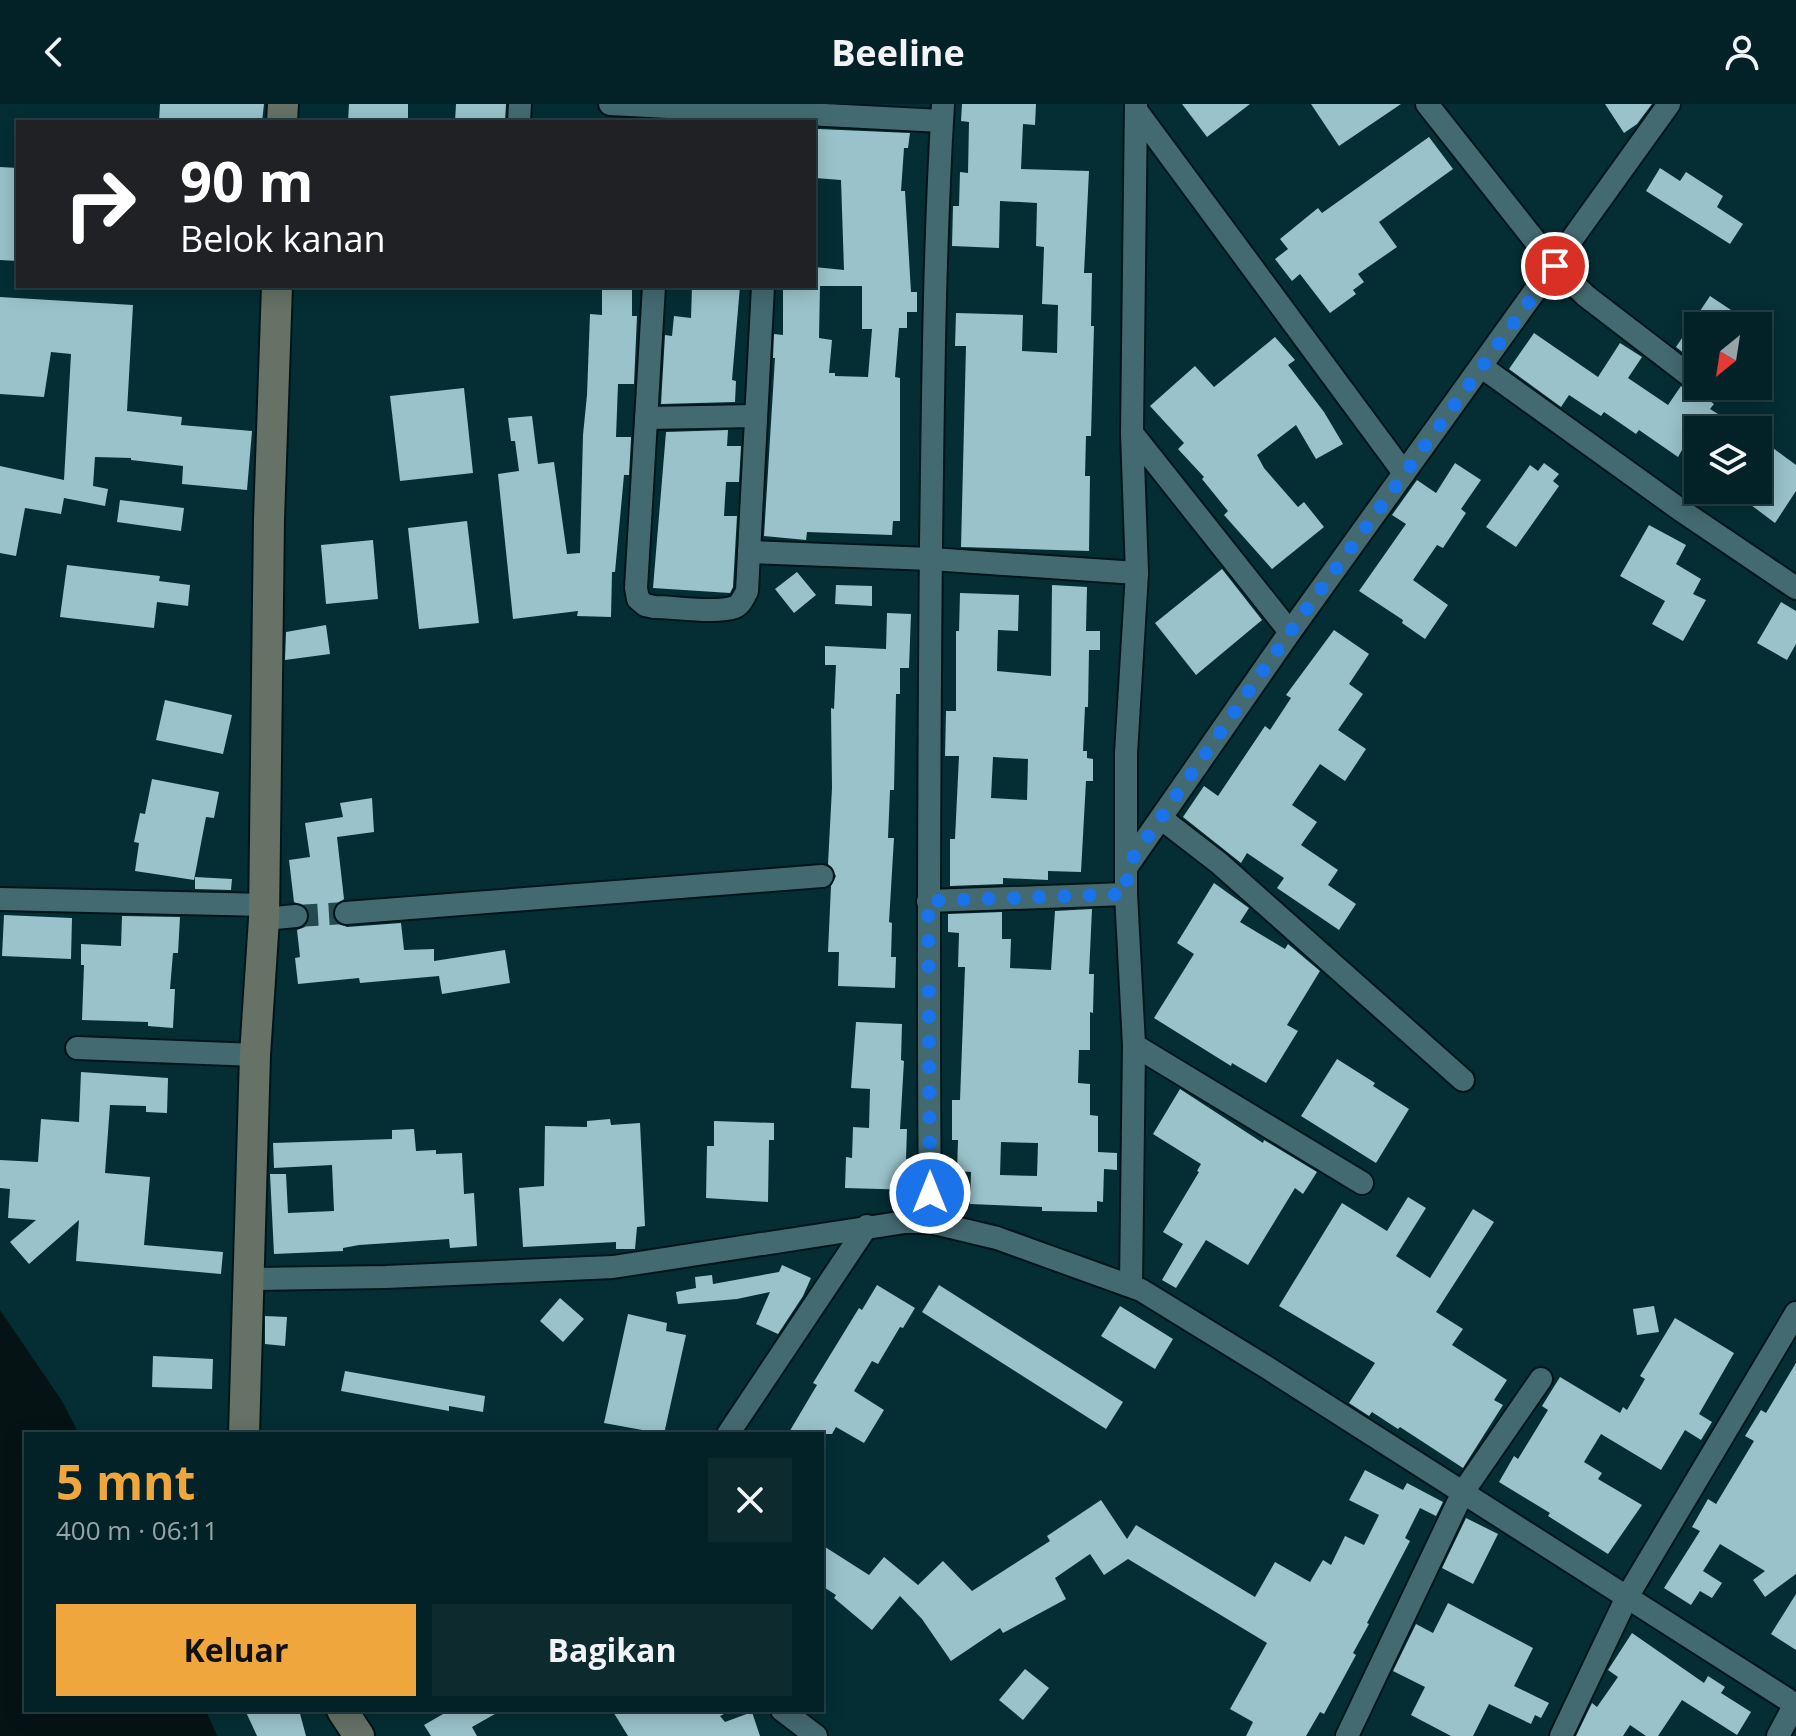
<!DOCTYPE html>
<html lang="id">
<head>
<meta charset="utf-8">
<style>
	:root { --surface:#032227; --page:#0d2a2f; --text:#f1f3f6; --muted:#97a4a7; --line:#243f44; --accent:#efa73d }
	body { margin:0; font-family:"Open Sans",sans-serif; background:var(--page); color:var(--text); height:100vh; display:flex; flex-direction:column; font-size:30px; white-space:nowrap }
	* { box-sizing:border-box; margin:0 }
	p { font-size:26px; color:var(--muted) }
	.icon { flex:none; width:44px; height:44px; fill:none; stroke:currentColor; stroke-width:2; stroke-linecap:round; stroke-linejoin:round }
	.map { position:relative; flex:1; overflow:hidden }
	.details { position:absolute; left:24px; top:1328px; width:800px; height:280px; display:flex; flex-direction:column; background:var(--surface); border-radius:0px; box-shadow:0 4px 20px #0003,0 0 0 2px var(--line) }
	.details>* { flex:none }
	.guide { position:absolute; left:16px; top:16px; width:800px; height:168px; border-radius:0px; box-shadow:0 4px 20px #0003,0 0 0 2px var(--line); background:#202124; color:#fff; overflow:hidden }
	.needle { width:52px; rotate:210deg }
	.controls { position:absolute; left:1684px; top:208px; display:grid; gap:16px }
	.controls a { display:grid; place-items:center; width:88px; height:88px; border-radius:0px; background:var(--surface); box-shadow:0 4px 20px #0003,0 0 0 2px var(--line); font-size:40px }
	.pin { position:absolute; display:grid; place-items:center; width:68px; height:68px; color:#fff; margin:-34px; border:4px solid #fff; border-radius:50%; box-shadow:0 2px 8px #0007 }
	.me { position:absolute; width:88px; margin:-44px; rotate:0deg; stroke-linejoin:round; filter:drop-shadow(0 0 6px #0008) }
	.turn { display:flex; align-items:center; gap:28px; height:168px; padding:0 32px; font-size:36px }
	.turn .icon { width:104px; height:104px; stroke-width:2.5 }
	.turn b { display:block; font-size:56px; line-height:68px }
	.round { display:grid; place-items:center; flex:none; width:84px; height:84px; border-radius:0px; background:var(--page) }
	.overview { display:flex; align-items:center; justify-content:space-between; height:136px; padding:0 32px }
	h1 { font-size:48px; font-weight:700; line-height:60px; color:var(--accent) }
	.button { display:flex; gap:16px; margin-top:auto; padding:16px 32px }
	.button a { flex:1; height:92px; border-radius:0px; background:var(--accent); color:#111; font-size:32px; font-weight:700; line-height:92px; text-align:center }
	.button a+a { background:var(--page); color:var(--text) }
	header { display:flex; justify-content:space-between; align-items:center; height:104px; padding:0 32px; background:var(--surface); font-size:36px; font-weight:700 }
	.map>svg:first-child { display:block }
	.water { fill:#061315 }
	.building { fill:#99c2ca; fill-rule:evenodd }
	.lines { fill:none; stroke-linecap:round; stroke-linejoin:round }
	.minor-tunnel { stroke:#244a50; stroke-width:22; stroke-dasharray:22 11; stroke-linecap:butt }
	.minor-casing { stroke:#001519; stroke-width:26 }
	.secondary-casing { stroke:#001519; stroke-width:34 }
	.minor { stroke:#446a71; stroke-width:22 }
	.secondary { stroke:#667265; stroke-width:30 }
	.route { stroke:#1a73e8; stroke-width:14; stroke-dasharray:0 25.2 }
</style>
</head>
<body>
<header><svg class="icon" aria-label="back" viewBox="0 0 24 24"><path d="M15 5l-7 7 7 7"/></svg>Beeline<svg class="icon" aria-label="person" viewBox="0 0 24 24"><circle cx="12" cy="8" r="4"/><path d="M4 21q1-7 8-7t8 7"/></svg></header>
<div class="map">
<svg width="1796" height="1632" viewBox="0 0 1796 1632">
	<rect width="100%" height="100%" fill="#042e34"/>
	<path class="water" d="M0,1206L62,1297L79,1330H26V1606H206L217,1632H0Z"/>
	<g class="building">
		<path d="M160,0H264L262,18H159Z"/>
		<path d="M349,0H408V18H348Z"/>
		<path d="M456,0H506L505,18H455Z"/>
		<path d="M962,0H1036L1035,21L1023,20L1021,65L1089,67L1084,169H1092L1091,222H1094L1091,332H1086L1085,372H1090L1089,447L961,443L966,242H955L956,209L1023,211L1022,247L1057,249L1058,201L1042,200L1044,143L1036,142L1037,99L1000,97L999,144L952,142L953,102H959L960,68L968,69L969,18L961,17Z"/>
		<path d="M1182,0H1250L1207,33Z"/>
		<path d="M1311,0H1401L1339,42Z"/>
		<path d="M1605,0H1652L1637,20L1624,29Z"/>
		<path d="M818,25L910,29L908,44H904L901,87H905L911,188H917V208H907V224H899L895,273L900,274V417H893L892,431L807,428L806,436L764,432L775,254H773L774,230L783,231V185L785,182H814V163L844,166L841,76L815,74ZM820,182H862V225H872L868,273L835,272V269H829L832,236L819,234Z"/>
		<path d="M1429,33L1453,65L1379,118L1397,143L1358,170L1364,178L1353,186L1356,190L1330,209L1300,170L1292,177L1275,155L1288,145L1280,135L1318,104L1322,109Z"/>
		<path d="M0,63L18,64V157L0,156Z"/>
		<path d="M1660,64L1680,77L1686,68L1723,92L1717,103L1743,120L1730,140L1646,87Z"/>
		<path d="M602,182H632V212H637L634,280H618L616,333H631V335L629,371H624L615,468H612L611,513L577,512L578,507L513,515L498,370L519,367L515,337H511L508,314L532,312L538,360L554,358L567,450L580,449L583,331L587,291L590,210L602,211Z"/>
		<path d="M692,182H740L732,276L736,277L735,298L661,300L665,231L672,232L674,212L691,214Z"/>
		<path d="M1710,192L1734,208L1725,222H1698V260L1676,243Z"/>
		<path d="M0,193L133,201L127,307L182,313L181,321L252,327L247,386L182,380L183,362L131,356V354L95,353L93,382L108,385L105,402L64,394L61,410L25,404L16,452L0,449V362L64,376L71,250L51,248L44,293L0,290Z"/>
		<path d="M1534,229L1598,273L1620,239L1642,253L1628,274L1668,301L1681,282L1690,290L1702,291L1714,300L1710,305L1744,326H1698V357L1682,346L1678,353L1639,326L1636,330L1604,308L1601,312L1569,291L1561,303L1509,265Z"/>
		<path d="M1275,233L1295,256L1288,261L1324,308L1343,340L1316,355L1296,321L1257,351L1264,364L1298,403L1304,398L1324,423L1272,465L1224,411L1228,407L1202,375L1204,373L1178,345L1184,339L1150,302L1195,262L1214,283Z"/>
		<path d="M464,284L473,369L400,377L390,292Z"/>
		<path d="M728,326L727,342H741L739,378H726L724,412H737L733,483L730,489L653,484L666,328Z"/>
		<path d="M1758,333L1796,361V387L1775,419L1731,386H1758Z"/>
		<path d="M1455,359L1481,376L1461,405L1466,409L1443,444L1437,441L1413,476L1448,501L1425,535L1402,519L1403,516L1359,487L1406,420L1392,411L1417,376L1436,389Z"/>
		<path d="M1544,359L1559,370L1553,377L1559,382L1516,443L1486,423L1530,361L1538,367Z"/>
		<path d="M120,396L184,404L181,427L117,418Z"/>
		<path d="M467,417L479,519L419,525L408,424Z"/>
		<path d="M1649,421L1686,441L1676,460L1701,475L1693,490L1706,496L1683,537L1652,520L1665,497L1620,472Z"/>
		<path d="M373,436L378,495L326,500L321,441Z"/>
		<path d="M67,461L160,472L159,477L190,481L188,502L157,498L154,524L60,513Z"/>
		<path d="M1222,465L1262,516L1196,571L1155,519Z"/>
		<path d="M797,468L816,491L794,509L775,485Z"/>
		<path d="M836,481L872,482V502L835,500Z"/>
		<path d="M1052,481L1087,483L1086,527H1100V546H1089L1088,603H1085L1083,647H1087V654L1093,655V677H1086L1081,768L1048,767V776L1003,774V780L950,782V735H955L959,652H945L946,607H956V527H959L960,489L1019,491L1018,527L998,526L997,567L1051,572ZM993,653L1028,655L1027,696L991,694Z"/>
		<path d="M1781,498L1796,507V540L1787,556L1757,539Z"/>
		<path d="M887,509L911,510L909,564H900V590H896L894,686H890L888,734H894L889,818L892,819L891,853H896L895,884L838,882L839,848H828L831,782L836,772L828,760L832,684L831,604L834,605L836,561H825V542L886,545Z"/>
		<path d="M326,521L330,550L285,556L286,528Z"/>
		<path d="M1334,526L1369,550L1349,580L1363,590L1338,626L1366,645L1345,677L1320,660L1292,701L1317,718L1301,741L1338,766L1328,781L1356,800L1339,826L1277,784L1284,774L1247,749L1241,759L1183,713L1204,682L1218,692L1265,622L1270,626L1291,594L1286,591Z"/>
		<path d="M165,596L232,611L223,650L156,636Z"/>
		<path d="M152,675L219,688L214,714L206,713L194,776L135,767L139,739L134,738L140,709L145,710Z"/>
		<path d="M372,694L374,728L337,733L344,795L333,804L335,818L347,823L401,819L404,846L434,845V857L505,846L510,879L442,890L439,872L360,879L359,874L298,880L295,854L300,853L297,826L305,823L310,811L307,803L294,798L289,756L310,753L305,719L343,713L340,699Z"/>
		<path d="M195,773L232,775L231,786L195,785Z"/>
		<path d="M1214,779L1249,804L1240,818L1285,845L1288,840L1320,867L1287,921L1298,927L1266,979L1232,959L1231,962L1154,914L1194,850L1177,839Z"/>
		<path d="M1092,805L1089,870H1094L1093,909L1090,908V946H1079L1078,979L1090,980V1011L1098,1012V1048L1117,1049V1066L1104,1065L1103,1098L1097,1097V1108L1042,1107V1103L970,1100L971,1068L957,1067L958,1036H952V996H960L965,863H958L959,829L948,828V810L1002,808V835H1011L1010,864L1051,866L1055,807ZM1001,1038L1038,1039L1037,1072L1000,1071Z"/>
		<path d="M4,811L72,814L71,855L2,852Z"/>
		<path d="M122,812L180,813L178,849H173L170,885H175L173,924L148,922V918L82,916L84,861H81V840L121,842Z"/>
		<path d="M856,918L902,920L901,956L904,957L900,1025H907L906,1055L915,1056V1086L845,1084L846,1053L852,1054L853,1023L869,1024L870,985L851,984Z"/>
		<path d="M1337,955L1375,979L1373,982L1409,1005L1376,1059L1301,1012Z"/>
		<path d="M81,968L168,974L167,1009L146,1008V1002L110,1001L105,1069L150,1073L144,1141L223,1148L221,1170L76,1157L79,1116L29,1160L10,1138L36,1116L8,1114L10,1085L0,1084V1056L38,1058L41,1015L79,1018Z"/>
		<path d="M1180,985L1263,1039L1264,1036L1317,1068L1303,1090L1295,1084L1248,1161L1206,1136L1176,1184L1162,1176L1183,1140L1163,1128L1199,1068L1197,1067L1201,1060L1153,1030Z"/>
		<path d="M610,1015L611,1021L640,1019L645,1122L637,1123L635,1145H616V1138L523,1143L519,1084L544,1082L545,1022L587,1023V1017Z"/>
		<path d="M714,1017L774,1019V1036H769L768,1098L706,1094L707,1042H714Z"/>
		<path d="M414,1025L416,1047L436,1046V1050L462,1049L464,1090L474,1089L477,1142L450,1144L449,1135L359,1141L343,1144V1147L274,1150L270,1070H286L288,1109L334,1107L332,1061L274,1064L273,1039L392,1035V1026Z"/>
		<path d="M1408,1093L1426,1104L1396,1152L1430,1174L1473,1105L1494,1118L1436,1208L1463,1225L1452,1241L1507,1276L1494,1296L1503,1301L1463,1364L1400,1323L1398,1325L1372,1308L1369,1312L1349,1299L1375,1259L1279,1202L1342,1099L1387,1127Z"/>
		<path d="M782,1161L811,1174L803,1192L778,1230L756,1220L770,1188L737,1195L678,1200L676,1188L696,1184L695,1173L712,1171L713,1180L779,1168Z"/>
		<path d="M877,1181L915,1204L903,1224L900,1223L878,1260L872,1257L854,1287L884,1306L864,1339L836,1323L832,1330H788L817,1281L813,1279L859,1204L862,1206Z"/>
		<path d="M939,1181L1123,1298L1106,1325L922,1208Z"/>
		<path d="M560,1194L584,1215L563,1238L540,1217Z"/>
		<path d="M1120,1202L1173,1235L1155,1265L1101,1232Z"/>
		<path d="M1654,1202L1659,1228L1637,1231L1633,1205Z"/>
		<path d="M628,1210L667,1219L666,1227L686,1231L664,1330L604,1319Z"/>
		<path d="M265,1212L287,1213L285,1242L265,1240Z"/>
		<path d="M1675,1214L1734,1249L1699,1310L1712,1318L1701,1336L1685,1326L1661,1366L1601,1330L1584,1358L1602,1369L1598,1375L1642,1401L1608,1450L1548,1412L1550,1409L1499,1378L1514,1352L1518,1355L1548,1306L1542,1302L1560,1273L1620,1309L1623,1303L1627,1306L1645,1275L1640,1272Z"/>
		<path d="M153,1252L213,1255L212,1285L152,1283Z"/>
		<path d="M1796,1259V1470L1765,1493L1753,1476L1765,1467L1720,1440L1703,1467L1722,1479L1712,1494L1700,1487L1691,1501L1664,1484L1700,1427L1692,1423L1708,1395L1716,1400L1754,1337L1745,1332L1761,1306L1766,1309Z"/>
		<path d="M345,1267L485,1292L483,1308L449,1302V1307L341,1287Z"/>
		<path d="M1365,1366L1403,1386L1407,1379L1443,1398L1436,1412L1420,1404L1405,1434L1410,1437L1367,1519L1369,1520L1353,1549L1356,1551L1324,1610L1320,1608L1306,1632H1246L1253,1618L1230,1605L1267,1539L1128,1455L1104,1471L1090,1450L1055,1474L1066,1495L1003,1529L1000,1524L951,1557L922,1515L900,1492L872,1526L834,1494L836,1491L822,1482V1441L869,1471L884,1453L918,1481L943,1457L972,1487L1050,1437L1047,1432L1101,1396L1127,1435L1136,1421L1255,1493L1275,1458L1310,1478L1323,1456L1331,1461L1345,1432L1364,1441L1379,1411L1349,1396Z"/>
		<path d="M1466,1414L1498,1430L1473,1480L1442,1464Z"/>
		<path d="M1796,1490V1546L1771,1530Z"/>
		<path d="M1448,1499L1533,1544L1514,1582L1549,1599L1541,1614L1535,1611L1531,1620L1489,1600L1473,1632H1451L1411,1611L1425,1583L1393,1567L1416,1520L1433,1529Z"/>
		<path d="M1632,1529L1704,1579L1708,1572L1725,1583L1721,1589L1751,1608L1737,1631L1682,1596L1658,1632H1646L1630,1621L1623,1632H1576L1592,1599L1597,1603L1618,1573L1608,1566Z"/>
		<path d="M1025,1565L1049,1584L1023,1616L999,1596Z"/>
		<path d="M245,1606H299L306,1632H257Z"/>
		<path d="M450,1606H502L472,1623L477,1632H431L424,1621Z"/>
		<path d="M612,1606H732L720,1612L725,1618L752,1608L760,1632H628Z"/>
	</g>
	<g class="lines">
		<path class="minor-tunnel" d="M296,812L346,809"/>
		<defs>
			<g id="minor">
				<path d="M610,0L942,17"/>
				<path d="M1427,0L1555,162L1586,192L1698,278"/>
				<path d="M1136,6L1404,369"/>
				<path d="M519,18L520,0"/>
				<path d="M654,182L636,484L638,495L645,501L654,503C675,503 716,510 735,503C741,500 744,493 747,487L763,182"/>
				<path d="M1482,263L1682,407L1796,484"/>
				<path d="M646,314L755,312"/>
				<path d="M1132,329L1290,528"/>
				<path d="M749,448L931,455L1137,469"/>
				<path d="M1162,715L1219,759L1463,976"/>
				<path d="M1128,761L1290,528L1669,0"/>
				<path d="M0,795L264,801"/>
				<path d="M928,797L1126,790"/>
				<path d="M346,809L822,772"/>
				<path d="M264,815L296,812"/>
				<path d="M1134,941L1362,1079"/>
				<path d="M77,944L255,951"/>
				<path d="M930,1118C928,892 929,667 931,441C933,294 934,147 943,0"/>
				<path d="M249,1175L386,1173L613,1163L905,1118H930L997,1134L1141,1186L1271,1266L1796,1601"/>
				<path d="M1131,1181L1134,941L1126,790V649L1137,469L1132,329L1136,0"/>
				<path d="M728,1330L867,1122"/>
				<path d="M782,1606L816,1632"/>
				<path d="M1347,1632L1463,1388L1541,1275"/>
				<path d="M1561,1632L1627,1493L1796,1209"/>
				<path d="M1778,1632L1795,1600"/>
			</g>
			<g id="secondary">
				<path d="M282,18L283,0"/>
				<path d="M244,1330L255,951L264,815L269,415L277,182"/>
				<path d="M342,1606L359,1632"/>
			</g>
		</defs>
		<use href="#minor" class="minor-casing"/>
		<use href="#secondary" class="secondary-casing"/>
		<use href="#minor" class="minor"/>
		<use href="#secondary" class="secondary"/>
	</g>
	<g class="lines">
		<path class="route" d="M930,1089L928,797L1126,790L1128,761L1290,528L1555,162"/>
	</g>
</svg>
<div class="controls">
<a><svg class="needle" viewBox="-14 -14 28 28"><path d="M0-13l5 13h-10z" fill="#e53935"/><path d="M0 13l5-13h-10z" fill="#97a4a7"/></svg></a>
<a><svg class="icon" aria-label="layers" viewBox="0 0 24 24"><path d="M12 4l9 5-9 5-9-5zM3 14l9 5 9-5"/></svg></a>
</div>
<div class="pin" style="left:1555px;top:162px;background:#d93025"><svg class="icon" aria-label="arrive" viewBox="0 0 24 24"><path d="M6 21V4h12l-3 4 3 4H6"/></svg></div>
<svg class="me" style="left:930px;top:1089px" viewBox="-20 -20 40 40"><circle r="17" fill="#1a73e8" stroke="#fff" stroke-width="3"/><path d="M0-11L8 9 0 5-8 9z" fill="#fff"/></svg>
<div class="guide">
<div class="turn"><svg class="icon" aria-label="right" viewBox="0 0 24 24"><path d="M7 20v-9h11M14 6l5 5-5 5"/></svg><div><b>90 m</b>Belok kanan</div></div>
</div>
<section class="details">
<div class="overview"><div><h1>5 mnt</h1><p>400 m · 06:11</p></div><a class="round"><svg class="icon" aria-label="close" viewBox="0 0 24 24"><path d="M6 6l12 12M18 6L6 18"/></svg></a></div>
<div class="button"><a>Keluar</a><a>Bagikan</a></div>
</section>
</div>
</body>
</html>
